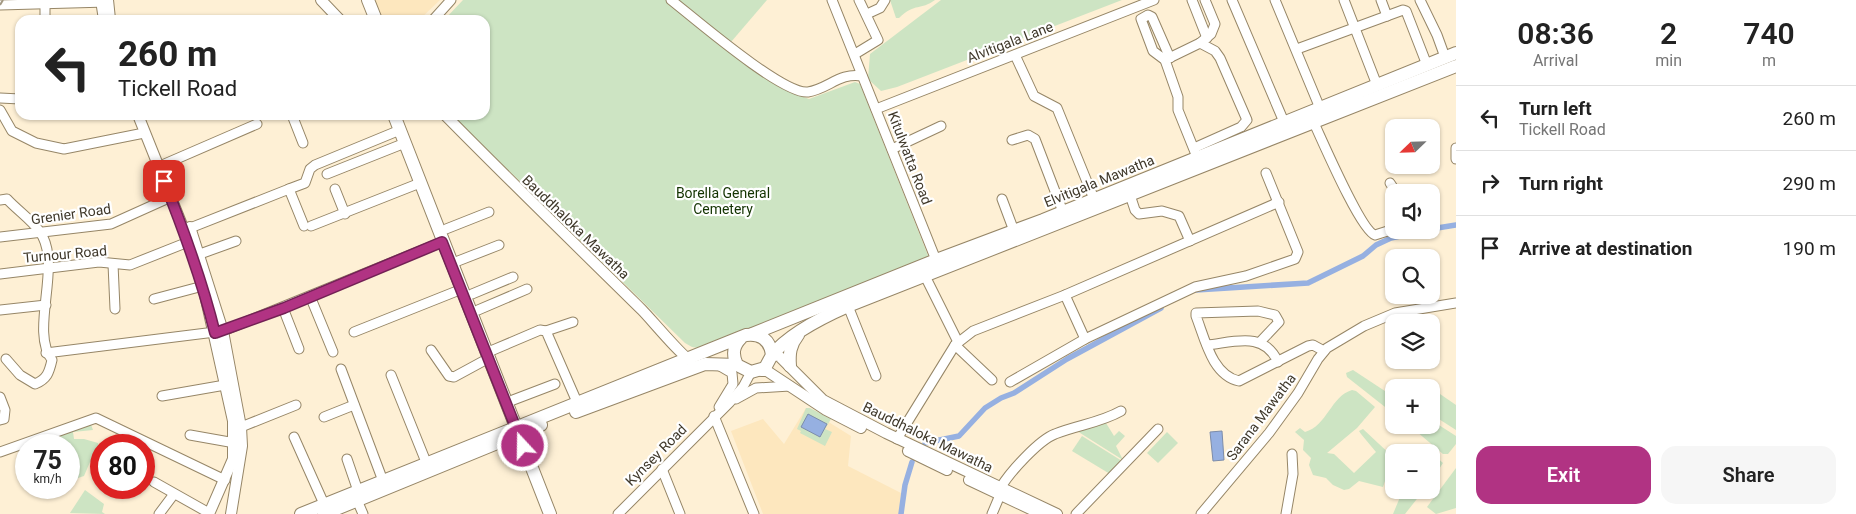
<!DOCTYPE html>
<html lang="en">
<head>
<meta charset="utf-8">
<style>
	:root { --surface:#fff; --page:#f6f6f6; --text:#222; --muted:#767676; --line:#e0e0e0; --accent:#b13383 }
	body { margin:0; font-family:Roboto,sans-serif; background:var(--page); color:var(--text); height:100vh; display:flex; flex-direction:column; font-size:19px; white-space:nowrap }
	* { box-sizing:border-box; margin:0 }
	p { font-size:16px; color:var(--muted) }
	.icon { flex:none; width:28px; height:28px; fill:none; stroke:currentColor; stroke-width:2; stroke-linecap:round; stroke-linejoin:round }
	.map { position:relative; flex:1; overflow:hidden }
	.sheet { display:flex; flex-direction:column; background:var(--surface); width:400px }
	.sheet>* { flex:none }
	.banner { position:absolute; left:15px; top:15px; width:475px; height:105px; border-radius:15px; box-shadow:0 1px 4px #0004; background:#fff; color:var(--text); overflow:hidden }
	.needle { width:32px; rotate:247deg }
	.buttons { position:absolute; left:1385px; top:119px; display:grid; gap:10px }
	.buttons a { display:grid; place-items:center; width:55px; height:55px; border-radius:10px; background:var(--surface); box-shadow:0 1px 4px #0004; font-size:25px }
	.speed { position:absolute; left:15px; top:434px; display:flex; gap:10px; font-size:25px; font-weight:700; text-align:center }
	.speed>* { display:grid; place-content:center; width:65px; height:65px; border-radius:50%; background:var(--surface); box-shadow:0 1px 4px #0004; line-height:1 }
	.speed small { font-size:12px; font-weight:400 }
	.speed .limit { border:8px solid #d22; background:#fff; color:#111 }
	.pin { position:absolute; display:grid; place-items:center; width:42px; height:42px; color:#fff; margin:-21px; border-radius:10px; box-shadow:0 2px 8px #0006 }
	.me { position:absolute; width:55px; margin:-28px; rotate:339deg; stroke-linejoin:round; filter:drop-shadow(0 0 4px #0008) }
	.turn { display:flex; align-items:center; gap:18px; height:105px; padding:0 20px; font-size:22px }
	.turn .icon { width:65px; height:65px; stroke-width:2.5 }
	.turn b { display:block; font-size:35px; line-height:42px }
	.eta { display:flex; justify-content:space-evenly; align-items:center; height:85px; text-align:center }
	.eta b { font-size:30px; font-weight:600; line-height:35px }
	.button { display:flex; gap:10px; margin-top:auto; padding:10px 20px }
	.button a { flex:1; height:58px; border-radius:15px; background:var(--accent); color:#fff; font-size:20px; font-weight:600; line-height:58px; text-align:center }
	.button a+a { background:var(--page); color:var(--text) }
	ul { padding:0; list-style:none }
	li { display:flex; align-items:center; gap:15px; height:65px; padding:0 20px; border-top:1px solid var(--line) }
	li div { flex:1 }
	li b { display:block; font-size:19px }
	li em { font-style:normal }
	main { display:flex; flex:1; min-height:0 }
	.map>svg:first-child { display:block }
	.built { fill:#fde7be }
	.green { fill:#cde4c3 }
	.water { fill:#96b0e1; stroke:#7c8caa }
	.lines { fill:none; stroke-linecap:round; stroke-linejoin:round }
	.canal { stroke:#96b0e1; stroke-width:5.5 }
	.minor-casing { stroke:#968667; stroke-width:11 }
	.major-casing { stroke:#968667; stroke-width:12 }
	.highway-casing { stroke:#968667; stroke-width:14 }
	.minor { stroke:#fff; stroke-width:9 }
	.major { stroke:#fff; stroke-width:10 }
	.highway { stroke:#fff; stroke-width:12 }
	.rail { stroke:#a39984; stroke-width:2; stroke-dasharray:6 6; stroke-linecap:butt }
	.route-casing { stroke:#732155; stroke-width:12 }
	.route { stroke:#b13383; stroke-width:9 }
	.labels { text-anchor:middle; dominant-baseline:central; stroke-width:4.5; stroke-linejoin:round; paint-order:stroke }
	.street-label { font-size:14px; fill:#3f382a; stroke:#fff }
	.park-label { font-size:14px; fill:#133301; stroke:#fff }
</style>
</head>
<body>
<main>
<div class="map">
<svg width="1456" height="514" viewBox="0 0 1456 514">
	<rect width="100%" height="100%" fill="#fef0d5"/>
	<g class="built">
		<path d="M371,0H440L419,20H379Z"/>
		<path d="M806,408L851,436L848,466L901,493L900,514H763L731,431L763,419L784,444Z"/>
	</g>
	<g class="green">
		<path d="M463,0H674L784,89L809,99L855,82L860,84L929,258L699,348L692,347L685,343L452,115H485V20H444Z"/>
		<path d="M678,0H767L731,42Z"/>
		<path d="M890,0H935C920,11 916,2 899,18H896Z"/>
		<path d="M941,0H1122L897,87L881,91L868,79L870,54Z"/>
		<path d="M1353,370L1394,397V414L1347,377L1346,373Z"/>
		<path d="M1352,390L1356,391L1375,407L1357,428L1327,453L1334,454L1354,473L1376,452L1361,434L1359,431L1363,429L1394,458V481H1385L1383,487L1359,481L1349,489L1344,490L1333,485L1326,478L1313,475L1309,465L1311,458L1303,450L1304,440L1295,432L1300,428L1305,432C1327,426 1331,396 1352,390Z"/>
		<path d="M1440,394L1456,405V430L1431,414V407Z"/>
		<path d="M806,408H810L831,419L825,429L832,432L825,446L800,433L801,431L797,429Z"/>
		<path d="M1431,420L1456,436V444L1448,454H1443L1416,431L1419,425H1431Z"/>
		<path d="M90,422L93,430L73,432L74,439H84L98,443L101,464L90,462L84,476L69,481V445H35L48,436Z"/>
		<path d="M1106,423L1114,436L1119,431L1125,436L1116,446L1123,460L1077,431Z"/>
		<path d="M1167,432L1178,443L1158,463L1147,453Z"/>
		<path d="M1082,436L1122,461L1110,474L1072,451Z"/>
		<path d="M1422,444L1443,463L1431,481V452H1416Z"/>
		<path d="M1456,468V508L1436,514L1427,507Z"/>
		<path d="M85,490L104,504L102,512L105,514L70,513Z"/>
		<path d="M1403,490H1424L1405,514H1393Z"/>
	</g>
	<g class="water">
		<path d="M808,414L827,424L820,437L801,427Z"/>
		<path d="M1222,431L1224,460L1213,461L1210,432Z"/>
	</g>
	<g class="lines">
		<g class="canal">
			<path d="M1431,229L1456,225"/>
			<path d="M1196,290L1308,283L1363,256L1376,245L1391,238L1428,230"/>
			<path d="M925,443L959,436L985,408L1001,398L1014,393L1067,359L1161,308"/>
			<path d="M901,514L905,485L912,462"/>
		</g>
		<defs>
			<g id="minor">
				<path d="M671,0C694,18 783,95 808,92C828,89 840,72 862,76"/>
				<path d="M832,0L936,260"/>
				<path d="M1192,0L1207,38"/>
				<path d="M1232,0L1284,122"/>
				<path d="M1275,0L1322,113"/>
				<path d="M1344,0L1377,85"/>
				<path d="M1381,0L1387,16"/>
				<path d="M1420,0L1437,35L1445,57"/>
				<path d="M0,5L107,2"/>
				<path d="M45,5V20"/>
				<path d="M867,14L880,8L885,0"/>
				<path d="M433,20L451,0"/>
				<path d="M1200,43L1211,34L1215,24L1205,0"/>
				<path d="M1297,49L1403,10L1406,11L1427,65"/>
				<path d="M855,54L878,40L859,0"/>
				<path d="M1015,55L1034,96L1057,108L1094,199"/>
				<path d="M1170,58L1152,17L1148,15L1141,19L1153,51L1165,60L1178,97V110L1197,157"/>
				<path d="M1165,60L1200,43L1215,51L1220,58L1247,120L1241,127L1194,148"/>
				<path d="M0,98L20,99"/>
				<path d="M876,109L1154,0"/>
				<path d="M0,110L12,131L36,143L64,149L144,133"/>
				<path d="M292,115L303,143"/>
				<path d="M1314,123C1322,140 1361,231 1375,235L1394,229"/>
				<path d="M1012,140L1028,135L1035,139L1063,212"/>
				<path d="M1456,148V159"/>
				<path d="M892,149L941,126"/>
				<path d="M160,166L257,124"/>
				<path d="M327,174L405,143"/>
				<path d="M1390,183L1396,192"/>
				<path d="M289,189L305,183L310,169L315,165L400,130"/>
				<path d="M335,189L345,214"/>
				<path d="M1130,195L1135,210L1139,214L1162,211L1179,216L1190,241"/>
				<path d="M1002,199L1014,231"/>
				<path d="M0,200L7,199C17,210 32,220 40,232C63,265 29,330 52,360C49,373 47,379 35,384L20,375L6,359"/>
				<path d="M311,226L420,183"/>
				<path d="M446,229L489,212"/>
				<path d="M185,230L289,189L304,226"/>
				<path d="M0,237L111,224L171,197"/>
				<path d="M200,254L236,241"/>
				<path d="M458,261L499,245"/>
				<path d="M113,264L115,309"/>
				<path d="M0,274L99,262L130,265L188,242"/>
				<path d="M925,276L958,342"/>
				<path d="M472,294L513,277"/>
				<path d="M1065,295L1085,339"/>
				<path d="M310,296L333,352"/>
				<path d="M154,299L203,286"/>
				<path d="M848,306L876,376"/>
				<path d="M283,308L299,349"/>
				<path d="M0,310L46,305"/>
				<path d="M478,310L527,289"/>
				<path d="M546,331L573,322"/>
				<path d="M354,332L462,289"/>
				<path d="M1260,342L1279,322L1275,315L1258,311L1196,313V316C1205,339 1212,375 1239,381L1308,346L1313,345L1324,351"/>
				<path d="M955,345L992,380"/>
				<path d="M1207,345C1235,342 1264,331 1278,362"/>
				<path d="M431,350L449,376L454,377L489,358"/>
				<path d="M493,350L540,330L546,331L577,402"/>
				<path d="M46,353L223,331L442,242"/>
				<path d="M341,369L383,481"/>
				<path d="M391,375L426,462"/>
				<path d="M1010,382L1085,339L1195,287L1246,276L1295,259L1298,252L1266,173"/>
				<path d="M162,396L225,385"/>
				<path d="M0,397L5,410L4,419L0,420"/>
				<path d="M736,399L756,388L790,386"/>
				<path d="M513,400L555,384"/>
				<path d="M719,407L733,384L732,373L720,366"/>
				<path d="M714,416L754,514"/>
				<path d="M324,417L354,405"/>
				<path d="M241,427L296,405"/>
				<path d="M190,435L235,443"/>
				<path d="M294,437L324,504"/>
				<path d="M897,439L955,345L973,331L1065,295L1279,202"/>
				<path d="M0,452L96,418L225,480"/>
				<path d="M347,459L358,491"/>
				<path d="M662,469L680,514"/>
				<path d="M154,482L209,513"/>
				<path d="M1001,487C1010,472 1039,440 1055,434C1077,425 1100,423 1121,411"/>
				<path d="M357,500L363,514"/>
				<path d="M159,514L174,494"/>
				<path d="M618,514L730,402L743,387L751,372"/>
				<path d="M992,514L1000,495"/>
				<path d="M1076,514L1158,429"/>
				<path d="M1201,514L1269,433L1298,393L1318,359L1327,348L1364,326L1395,313L1456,303"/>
				<path d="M1286,514L1293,474L1292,454"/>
			</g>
			<g id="major">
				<path d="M101,0L104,20"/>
				<path d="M108,0L110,19"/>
				<path d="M321,0L340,20"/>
				<path d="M138,115L184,230L203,286L233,421V459L209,514"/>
				<path d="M445,115C510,181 576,245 642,310C651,319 684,359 691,360"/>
				<path d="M190,227L223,331L241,427L242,446L231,514"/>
				<path d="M772,355L779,356L823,400L886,433L1057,514"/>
				<path d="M761,371H767L826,410L861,428"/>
				<path d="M908,451L947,470"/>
				<path d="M969,480L1041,514"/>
			</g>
			<g id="highway">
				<path d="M368,0L376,20"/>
				<path d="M394,115L550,514"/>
				<path d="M752,334L936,260L1043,220L1456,53"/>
				<path d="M772,355C789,334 823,317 848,306L1456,66"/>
				<path d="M790,366C789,354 790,345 798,335"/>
				<path d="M576,412L705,364L737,365"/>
				<path d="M301,514L746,335C761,333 770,340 772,355L765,368L751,372L737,365C732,354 733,346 741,338"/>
				<path d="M324,514L541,425"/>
			</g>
		</defs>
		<use href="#minor" class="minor-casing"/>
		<use href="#major" class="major-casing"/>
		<use href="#highway" class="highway-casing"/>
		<use href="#minor" class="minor"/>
		<use href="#major" class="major"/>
		<use href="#highway" class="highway"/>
		<path class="rail" d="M0,5L3,0"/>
	</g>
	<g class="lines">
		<defs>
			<path id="route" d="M164,181C184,231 202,280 215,333L284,308L442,242L523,446"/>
		</defs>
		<use href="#route" class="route-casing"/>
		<use href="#route" class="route"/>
	</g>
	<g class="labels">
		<g class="street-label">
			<text transform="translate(1010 42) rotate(-21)">Alvitigala Lane</text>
			<text transform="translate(910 158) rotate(69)">Kitulwatta Road</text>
			<text transform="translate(1099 181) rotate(-22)">Elvitigala Mawatha</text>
			<text transform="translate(71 214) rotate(-8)">Grenier Road</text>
			<text transform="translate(576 227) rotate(44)">Bauddhaloka Mawatha</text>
			<text transform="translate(65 254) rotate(-5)">Turnour Road</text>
			<text transform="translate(1261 417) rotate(-53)">Sarana Mawatha</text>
			<text transform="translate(928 437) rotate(26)">Bauddhaloka Mawatha</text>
			<text transform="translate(656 455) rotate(-45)">Kynsey Road</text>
		</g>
		<g class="park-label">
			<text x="723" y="193">Borella General<tspan x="723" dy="16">Cemetery</tspan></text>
		</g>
	</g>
</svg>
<div class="buttons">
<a><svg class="needle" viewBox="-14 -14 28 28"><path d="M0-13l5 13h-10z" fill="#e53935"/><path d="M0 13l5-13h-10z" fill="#767676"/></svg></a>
<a><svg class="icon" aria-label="sound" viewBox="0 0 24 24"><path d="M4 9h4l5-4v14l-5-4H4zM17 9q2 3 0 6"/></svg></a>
<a><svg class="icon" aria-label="search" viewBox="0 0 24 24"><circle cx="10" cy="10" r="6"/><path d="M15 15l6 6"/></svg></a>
<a><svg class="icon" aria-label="layers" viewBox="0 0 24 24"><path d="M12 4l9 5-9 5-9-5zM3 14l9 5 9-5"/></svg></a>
<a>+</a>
<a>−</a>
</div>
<div class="speed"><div>75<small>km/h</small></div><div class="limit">80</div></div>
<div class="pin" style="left:164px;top:181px;background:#d93025"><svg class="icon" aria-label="arrive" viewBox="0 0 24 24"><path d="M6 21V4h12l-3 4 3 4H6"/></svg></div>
<svg class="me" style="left:523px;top:446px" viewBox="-20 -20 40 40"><circle r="17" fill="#b13383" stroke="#fff" stroke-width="3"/><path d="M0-11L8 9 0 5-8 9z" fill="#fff"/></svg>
<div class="banner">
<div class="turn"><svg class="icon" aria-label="left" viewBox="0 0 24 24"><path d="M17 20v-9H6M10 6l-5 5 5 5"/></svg><div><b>260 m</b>Tickell Road</div></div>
</div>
</div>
<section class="sheet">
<div class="eta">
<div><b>08:36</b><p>Arrival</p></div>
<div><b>2</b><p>min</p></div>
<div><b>740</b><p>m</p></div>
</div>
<ul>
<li><svg class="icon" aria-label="left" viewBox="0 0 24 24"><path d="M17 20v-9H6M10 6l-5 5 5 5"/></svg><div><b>Turn left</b><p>Tickell Road</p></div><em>260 m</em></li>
<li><svg class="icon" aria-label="right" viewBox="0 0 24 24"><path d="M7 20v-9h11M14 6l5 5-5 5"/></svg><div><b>Turn right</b></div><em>290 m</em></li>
<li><svg class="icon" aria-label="arrive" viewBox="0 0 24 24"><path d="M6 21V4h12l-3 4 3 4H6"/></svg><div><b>Arrive at destination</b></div><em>190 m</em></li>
</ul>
<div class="button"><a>Exit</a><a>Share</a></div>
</section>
</main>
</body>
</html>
